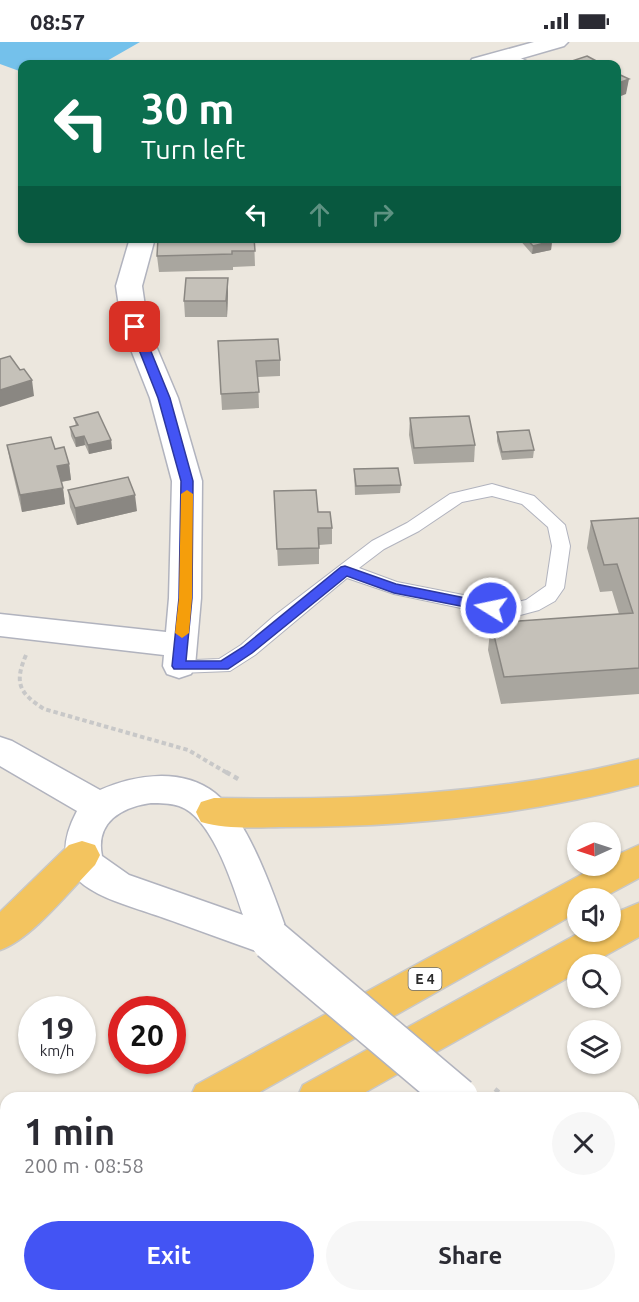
<!DOCTYPE html>
<html lang="en">
<head>
<meta charset="utf-8">
<style>
	:root { --surface:#fff; --page:#f7f7f7; --text:#2b2b33; --muted:#7c7c81; --accent:#4354f4 }
	body { margin:0; font-family:Ubuntu,sans-serif; background:var(--page); color:var(--text); height:100vh; display:flex; flex-direction:column; font-size:22px; white-space:nowrap }
	* { box-sizing:border-box; margin:0 }
	p { font-size:20px; color:var(--muted) }
	.icon { flex:none; width:33px; height:33px; fill:none; stroke:currentColor; stroke-width:2; stroke-linecap:round; stroke-linejoin:round }
	.map { position:relative; flex:1; overflow:hidden }
	.details { position:absolute; left:0px; top:1050px; width:639px; height:210px; display:flex; flex-direction:column; background:var(--surface); border-radius:18px 18px 0 0; box-shadow:0 2px 4px #0004 }
	.details>* { flex:none }
	.top-card { position:absolute; left:18px; top:18px; width:603px; height:183px; border-radius:12px; box-shadow:0 2px 4px #0004; background:#0b6e4f; color:#fff; overflow:hidden }
	.needle { width:39px; rotate:267deg }
	.controls { position:absolute; left:567px; top:780px; display:grid; gap:12px }
	.controls a { display:grid; place-items:center; width:54px; height:54px; border-radius:50%; background:var(--surface); box-shadow:0 2px 4px #0004; font-size:30px }
	.speed { position:absolute; left:18px; top:954px; display:flex; gap:12px; font-size:30px; font-weight:700; text-align:center }
	.speed>* { display:grid; place-content:center; width:78px; height:78px; border-radius:50%; background:var(--surface); box-shadow:0 2px 4px #0004; line-height:1 }
	.speed small { font-size:15px; font-weight:400 }
	.speed .limit { border:9px solid #d22; background:#fff; color:#111 }
	.pin { position:absolute; display:grid; place-items:center; width:51px; height:51px; color:#fff; margin:-26px; border-radius:12px; box-shadow:0 3px 9px #0006 }
	.me { position:absolute; width:66px; margin:-33px; rotate:280deg; stroke-linejoin:round; filter:drop-shadow(0 0 4px #0008) }
	.turn { display:flex; align-items:center; gap:21px; height:126px; padding:0 24px; font-size:27px }
	.turn .icon { width:78px; height:78px; stroke-width:2.5 }
	.turn b { display:block; font-size:42px; line-height:51px }
	.lanes { display:flex; align-items:center; height:57px; padding:0 24px; background:#0003; justify-content:center; gap:30px; direction:ltr }
	.lanes .off { opacity:.35 }
	.round { display:grid; place-items:center; flex:none; width:63px; height:63px; border-radius:32px; background:var(--page) }
	.summary { display:flex; align-items:center; justify-content:space-between; height:102px; padding:0 24px }
	h1 { font-size:36px; font-weight:700; line-height:45px }
	.action { display:flex; gap:12px; margin-top:auto; padding:12px 24px }
	.action a { flex:1; height:69px; border-radius:36px; background:var(--accent); color:#fff; font-size:24px; font-weight:700; line-height:69px; text-align:center }
	.action a+a { background:var(--page); color:var(--text) }
	.status { display:flex; justify-content:space-between; align-items:center; height:42px; padding:0 30px; background:var(--surface); direction:ltr }
	.status svg { height:16px; fill:currentColor }
	.map>svg:first-child { display:block }
	.water { fill:#74c1eb }
	.lines { fill:none; stroke-linecap:round; stroke-linejoin:round }
	.service-casing { stroke:#b1b3be; stroke-width:2 }
	.minor-casing { stroke:#b1b3be; stroke-width:3 }
	.tertiary-casing { stroke:#b1b3be; stroke-width:3 }
	.trunk-casing { stroke:#c8c8c8; stroke-width:3 }
	.path-far1 { stroke:#c8c8c8; stroke-width:4; stroke-dasharray:4.5 3; stroke-linecap:butt }
	.path { stroke:#c8c8c8; stroke-width:4.5; stroke-dasharray:5 4; stroke-linecap:butt }
	.service { fill:#fff; fill-rule:evenodd }
	.minor { fill:#fff; fill-rule:evenodd }
	.tertiary { fill:#fff; fill-rule:evenodd }
	.trunk { fill:#f3c45f; fill-rule:evenodd }
	.tertiary-bridge-casing { stroke:#b1b3be; stroke-width:43; stroke-linecap:butt }
	.path-bridge { stroke:#c8c8c8; stroke-width:4.5; stroke-dasharray:5 4; stroke-linecap:butt }
	.tertiary-bridge { stroke:#fff; stroke-width:40 }
	.wall { fill:#a9a69f }
	.shaded-wall { fill:#8a8782 }
	.building { fill:#c5c1b9; stroke:#8a8782; stroke-width:1.5 }
	.route { fill:#4354f4; stroke:#2c379f; stroke-width:1.5 }
	.slow { fill:#f59e0b }
	.labels { text-anchor:middle; dominant-baseline:central; stroke-width:6; stroke-linejoin:round; paint-order:stroke }
	.shield { fill:#fff; stroke:#6b6b6b; stroke-width:1.5 }
	.shield-label { font-size:14px; font-weight:bold; fill:#2b2b2b }
</style>
</head>
<body>
<div class="status"><b>08:57</b><svg viewBox="0 0 49 12"><path d="M0 12V9h3v3zM5 12V6h3v6zM10 12V3h3v9zM15 12V0h3v12zM26 1h20v11H26zM47 4h2v5h-2z"/></svg></div>
<div class="map">
<svg width="639" height="1260" viewBox="0 0 639 1260">
	<rect width="100%" height="100%" fill="#ece7de"/>
	<path class="water" d="M0,0H140L105,20L92,22H22V30L0,22Z"/>
	<g class="lines">
		<defs>
			<g id="service">
				<path d="M509,11L527,19L529,22C520,23 510,23 503,15L505,12Z"/>
				<path d="M492,442L534,454L565,483L570,504L564,546L555,559L539,568L509,576L394,552L347,536L255,613L230,629L179,631L172,629L169,624L172,619L219,617L241,603L274,574L372,499L407,481L450,452ZM492,454L522,462L548,485L552,504L546,544L526,558L509,562L397,540L359,526L384,507L419,489L462,460Z"/>
			</g>
			<g id="minor">
				<path d="M534,0H568L564,4L502,22H469L472,17Z"/>
				<path d="M130,196H155L142,244L148,285L178,356L202,439L201,556L195,624L191,632L179,636L167,632L163,624L164,613L0,594V572L166,590L169,556L172,439L150,356L122,285L116,244Z"/>
			</g>
			<g id="tertiary">
				<path d="M0,695L12,699L100,748C134,733 182,725 215,751C250,779 275,856 290,898L284,909L271,914L259,910C227,899 196,887 164,876C109,856 37,845 77,769L0,724ZM151,761C160,761 170,761 179,764C212,775 233,843 243,873L129,833L102,814C95,780 122,765 151,761Z"/>
				<path d="M633,1117L639,1119V1159L633,1157Z"/>
				<path d="M561,1254H606L608,1260H563Z"/>
			</g>
			<g id="trunk">
				<path d="M639,717V743C526,773 404,785 287,785C259,785 228,788 201,780L196,770L201,760L214,756C356,759 501,752 639,717Z"/>
				<path d="M82,799L95,803L100,813L95,823C70,848 32,897 0,908V870L69,803Z"/>
				<path d="M639,803V836L602,856H578V870L249,1056H190L196,1043L597,824H610V816Z"/>
				<path d="M639,861V895L590,922H578V930L355,1056H297L303,1043L581,890H610V873Z"/>
				<path d="M6,1146V1187L0,1189V1148Z"/>
				<path d="M6,1207V1250L0,1252V1209Z"/>
			</g>
		</defs>
		<use href="#service" class="service-casing"/>
		<use href="#minor" class="minor-casing"/>
		<use href="#tertiary" class="tertiary-casing"/>
		<use href="#trunk" class="trunk-casing"/>
		<path class="path-far1" d="M26,613C14,641 19,651 44,667L188,708L229,732"/>
		<path class="path" d="M226,730L240,738"/>
		<use href="#service" class="service"/>
		<use href="#minor" class="minor"/>
		<use href="#tertiary" class="tertiary"/>
		<use href="#trunk" class="trunk"/>
		<defs>
			<path id="tertiary-bridge" d="M271,898L458,1056"/>
		</defs>
		<use href="#tertiary-bridge" class="tertiary-bridge-casing"/>
		<path class="path-bridge" d="M495,1047L506,1056"/>
		<use href="#tertiary-bridge" class="tertiary-bridge"/>
	</g>
	<g class="wall">
		<path d="M254,196L255,224L233,225V228L159,230L157,214Z"/>
		<path d="M518,196H549L552,199L551,208L532,212Z"/>
		<path d="M228,236V252L227,275H185L184,259Z"/>
		<path d="M218,299L280,318V334L258,335L259,366L222,368Z"/>
		<path d="M74,376L111,398L112,407L89,412L85,403L76,405L71,394L70,385L76,384Z"/>
		<path d="M410,376L475,403L474,420L414,422L409,393Z"/>
		<path d="M497,390L534,408L533,416L502,418L497,399Z"/>
		<path d="M7,403L55,407L69,422L71,438L62,440L65,462L22,470L10,419Z"/>
		<path d="M354,427L401,443L400,451L355,453Z"/>
		<path d="M68,448L137,469L77,483L70,465Z"/>
		<path d="M274,449L318,470L332,486V502L319,503V522L278,524Z"/>
		<path d="M639,476V652L501,662L488,608L491,581L619,572L612,549L600,550L587,506L591,479Z"/>
	</g>
	<g class="shaded-wall">
		<path d="M629,37L626,52L616,56V42Z"/>
		<path d="M552,199L551,208L532,212L533,204Z"/>
		<path d="M228,236V252L227,275L226,259Z"/>
		<path d="M32,338L34,354L0,365V348Z"/>
		<path d="M84,394L85,403L76,405L75,396Z"/>
		<path d="M111,398L112,407L89,412L88,403Z"/>
		<path d="M69,422L71,438L59,440L57,424Z"/>
		<path d="M63,446L65,462L22,470L20,453Z"/>
		<path d="M135,453L137,469L77,483L75,466Z"/>
	</g>
	<g class="building">
		<path d="M587,14L602,22H563Z"/>
		<path d="M616,31L629,37L616,42Z"/>
		<path d="M158,196H254L255,209H232V212L157,214Z"/>
		<path d="M526,196H549L552,199L533,204Z"/>
		<path d="M186,236H228L226,259H184Z"/>
		<path d="M278,297L280,318L256,319L259,350L221,352L218,299Z"/>
		<path d="M10,314L20,328L24,327L32,338L0,348V317Z"/>
		<path d="M98,370L111,398L88,403L84,394L75,396L70,385L78,383L74,376Z"/>
		<path d="M469,374L475,403L414,406L410,376Z"/>
		<path d="M529,388L534,408L502,410L497,390Z"/>
		<path d="M51,395L55,407L64,405L69,422L57,424L63,446L20,453L7,403Z"/>
		<path d="M398,426L401,443L356,444L354,427Z"/>
		<path d="M128,435L135,453L75,466L68,448Z"/>
		<path d="M316,448L318,470H330L332,486H318L319,506L277,507L274,449Z"/>
		<path d="M639,476V626L504,635L491,581L633,571L617,522L604,523L591,479Z"/>
	</g>
	<path class="route" d="M135,282L141,285L170,356L193,439L192,556L186,619H221L243,605L341,525L345,524L396,542L495,562L497,566L495,569L491,570L394,551L347,534L252,611L228,627H174L172,624L179,556L181,439L158,356L130,285Z"/>
	<path class="slow" d="M187,448L193,452L192,556L189,591L182,596L175,591L179,556L181,452Z"/>
	<g class="labels">
		<rect class="shield" x="408.5" y="926" width="33" height="22" rx="4.5"/>
		<g class="shield-label">
			<text x="425" y="937">E 4</text>
		</g>
	</g>
</svg>
<div class="controls">
<a><svg class="needle" viewBox="-14 -14 28 28"><path d="M0-13l5 13h-10z" fill="#e53935"/><path d="M0 13l5-13h-10z" fill="#7c7c81"/></svg></a>
<a><svg class="icon" aria-label="sound" viewBox="0 0 24 24"><path d="M4 9h4l5-4v14l-5-4H4zM17 9q2 3 0 6"/></svg></a>
<a><svg class="icon" aria-label="search" viewBox="0 0 24 24"><circle cx="10" cy="10" r="6"/><path d="M15 15l6 6"/></svg></a>
<a><svg class="icon" aria-label="layers" viewBox="0 0 24 24"><path d="M12 4l9 5-9 5-9-5zM3 14l9 5 9-5"/></svg></a>
</div>
<div class="speed"><div>19<small>km/h</small></div><div class="limit">20</div></div>
<div class="pin" style="left:135px;top:285px;background:#d93025"><svg class="icon" aria-label="arrive" viewBox="0 0 24 24"><path d="M6 21V4h12l-3 4 3 4H6"/></svg></div>
<svg class="me" style="left:491px;top:566px" viewBox="-20 -20 40 40"><circle r="17" fill="#4354f4" stroke="#fff" stroke-width="3"/><path d="M0-11L8 9 0 5-8 9z" fill="#fff"/></svg>
<div class="top-card">
<div class="turn"><svg class="icon" aria-label="left" viewBox="0 0 24 24"><path d="M17 20v-9H6M10 6l-5 5 5 5"/></svg><div><b>30 m</b>Turn left</div></div>
<div class="lanes"><svg class="icon" aria-label="left" viewBox="0 0 24 24"><path d="M17 20v-9H6M10 6l-5 5 5 5"/></svg><svg class="icon off" aria-label="ahead" viewBox="0 0 24 24"><path d="M12 20V5M6 11l6-6 6 6"/></svg><svg class="icon off" aria-label="right" viewBox="0 0 24 24"><path d="M7 20v-9h11M14 6l5 5-5 5"/></svg></div>
</div>
<section class="details">
<div class="summary"><div><h1>1 min</h1><p>200 m · 08:58</p></div><a class="round"><svg class="icon" aria-label="close" viewBox="0 0 24 24"><path d="M6 6l12 12M18 6L6 18"/></svg></a></div>
<div class="action"><a>Exit</a><a>Share</a></div>
</section>
</div>
</body>
</html>
